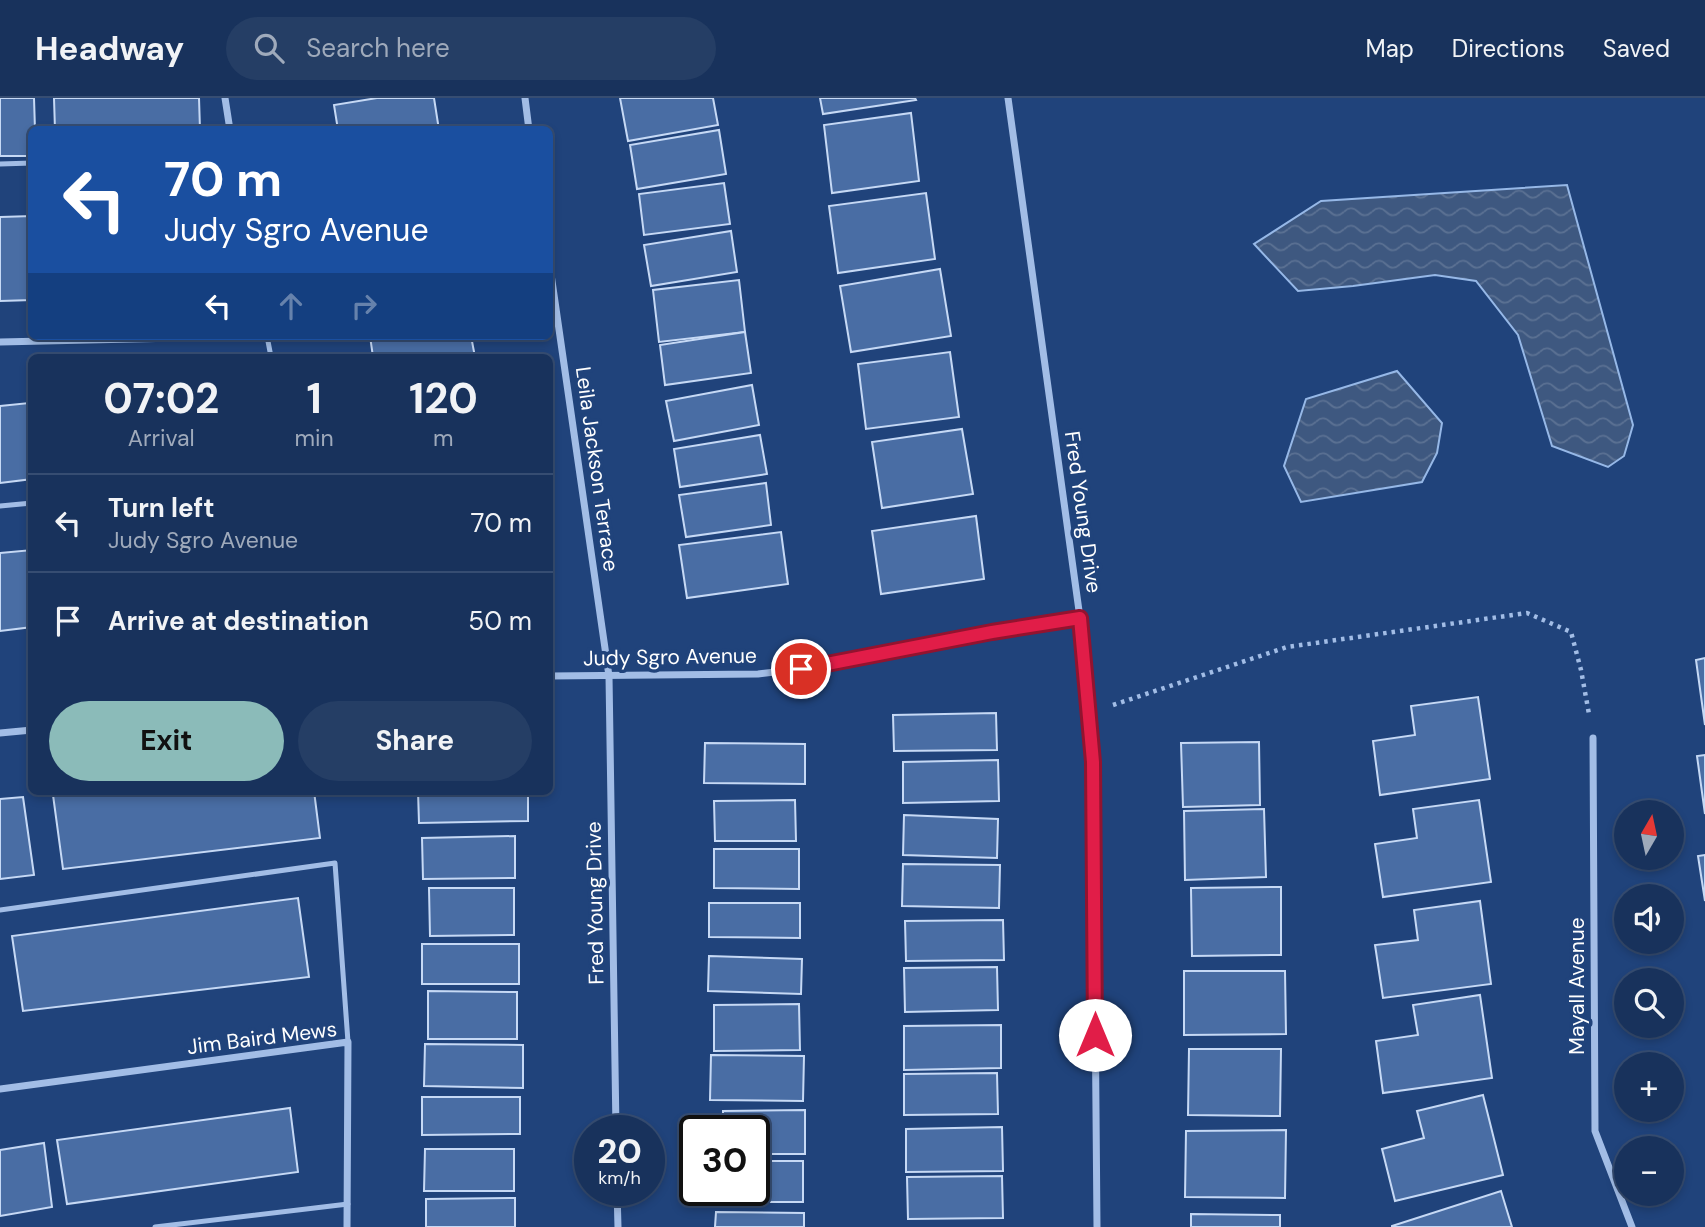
<!DOCTYPE html>
<html lang="en">
<head>
<meta charset="utf-8">
<style>
	:root { --surface:#18325c; --page:#253e65; --text:#f1f3f6; --muted:#9faabb; --line:#364d72; --accent:#8bbbb9 }
	body { margin:0; font-family:"DM Sans",sans-serif; background:var(--page); color:var(--text); height:100vh; display:flex; flex-direction:column; font-size:26px; white-space:nowrap }
	* { box-sizing:border-box; margin:0 }
	p { font-size:23px; color:var(--muted) }
	.icon { flex:none; width:38px; height:38px; fill:none; stroke:currentColor; stroke-width:2; stroke-linecap:round; stroke-linejoin:round }
	.map { position:relative; flex:1; overflow:hidden }
	.sheet { position:absolute; left:28px; top:256px; width:525px; height:441px; display:flex; flex-direction:column; background:var(--surface); border-radius:10px; box-shadow:0 4px 10px #0003,0 0 0 2px var(--line) }
	.sheet>* { flex:none }
	.top-card { position:absolute; left:28px; top:28px; width:525px; height:214px; border-radius:10px; box-shadow:0 4px 10px #0003,0 0 0 2px var(--line); background:#1a4fa0; color:#fff; overflow:hidden }
	.needle { width:46px; rotate:9deg }
	.fabs { position:absolute; left:1614px; top:702px; display:grid; gap:14px }
	.fabs a { display:grid; place-items:center; width:70px; height:70px; border-radius:50%; background:var(--surface); box-shadow:0 4px 10px #0003,0 0 0 2px var(--line); font-size:35px }
	.speed { position:absolute; left:574px; top:1017px; display:flex; gap:14px; font-size:35px; font-weight:700; text-align:center }
	.speed>* { display:grid; place-content:center; width:91px; height:91px; border-radius:50%; background:var(--surface); box-shadow:0 4px 10px #0003,0 0 0 2px var(--line); line-height:1 }
	.speed small { font-size:18px; font-weight:400 }
	.speed .limit { border:4px solid #111; border-radius:10px; background:#fff; color:#111 }
	.pin { position:absolute; display:grid; place-items:center; width:60px; height:60px; color:#fff; margin:-30px; border:4px solid #fff; border-radius:50%; box-shadow:0 2px 7px #0007 }
	.me { position:absolute; width:77px; margin:-38px; rotate:0deg; stroke-linejoin:round; filter:drop-shadow(0 0 5px #0008) }
	.turn { display:flex; align-items:center; gap:24px; height:147px; padding:0 21px; font-size:32px }
	.turn .icon { width:91px; height:91px; stroke-width:2.5 }
	.turn b { display:block; font-size:49px; line-height:60px }
	.lanes { display:flex; align-items:center; height:66px; padding:0 21px; background:#0003; justify-content:center; gap:35px; direction:ltr }
	.lanes .off { opacity:.35 }
	.eta { display:flex; justify-content:space-evenly; align-items:center; height:119px; text-align:center }
	.eta b { font-size:42px; font-weight:700; line-height:49px }
	.cta { display:flex; gap:14px; margin-top:auto; padding:14px 21px }
	.cta a { flex:1; height:80px; border-radius:42px; background:var(--accent); color:#111; font-size:28px; font-weight:700; line-height:80px; text-align:center }
	.cta a+a { background:var(--page); color:var(--text) }
	ul { padding:0; list-style:none }
	li { display:flex; align-items:center; gap:21px; height:98px; padding:0 21px; border-top:2px solid var(--line) }
	li div { flex:1 }
	li b { display:block; font-size:26px }
	li em { font-style:normal }
	header { display:flex; align-items:center; gap:42px; box-sizing:border-box; height:98px; padding:0 35px; background:var(--surface); border-bottom:2px solid var(--line) }
	header strong { font-size:33px }
	nav { display:flex; gap:38px; margin-inline-start:auto; font-size:24px }
	.search { width:490px; height:63px; background:var(--page); display:flex; align-items:center; gap:18px; box-sizing:border-box; padding:0 24px; border-radius:38px; color:var(--muted); font-size:26px }
	.map>svg:first-child { display:block }
	.water { fill:url(#water-waves); stroke:#96b8e7; stroke-width:2 }
	.building { fill:#496da4; stroke:#c6d9f5; stroke-width:2 }
	.lines { fill:none; stroke-linecap:round; stroke-linejoin:round }
	.path { stroke:#a2bde6; stroke-width:4.5; stroke-dasharray:3.5 5; stroke-linecap:butt }
	.service { stroke:#a2bde6; stroke-width:5 }
	.minor { stroke:#a2bde6; stroke-width:7 }
	.route-casing { stroke:#92132f; stroke-width:18 }
	.route { stroke:#e11d48; stroke-width:12 }
	.labels { text-anchor:middle; dominant-baseline:central; stroke-width:7; stroke-linejoin:round; paint-order:stroke }
	.street-label { font-size:21px; fill:#fff; stroke:#20437b }
</style>
</head>
<body>
<header>
<strong>Headway</strong>
<div class="search"><svg class="icon" aria-label="search" viewBox="0 0 24 24"><circle cx="10" cy="10" r="6"/><path d="M15 15l6 6"/></svg>Search here</div>
<nav><a>Map</a><a>Directions</a><a>Saved</a></nav>
</header>
<div class="map">
<svg width="1705" height="1129" viewBox="0 0 1705 1129">
	<defs>
		<pattern id="water-waves" width="16" height="10" patternUnits="userSpaceOnUse" patternTransform="scale(1.75)"><rect width="16" height="10" fill="#3e5880"/><path d="M0 5q4-4 8 0t8 0" fill="none" stroke="#5b7193"/></pattern>
	</defs>
	<rect width="100%" height="100%" fill="#20437b"/>
	<g class="water">
		<path d="M1567,87L1633,327L1624,358L1608,369L1552,348L1518,237L1476,183L1435,177L1353,188L1298,193L1254,146L1321,103Z"/>
		<path d="M1397,273L1442,325L1437,355L1422,384L1301,404L1284,368L1306,301Z"/>
	</g>
	<g class="building">
		<path d="M0,0H34L35,32H32V58H0Z"/>
		<path d="M54,0H199L200,32H55Z"/>
		<path d="M377,0H434L439,32H338L334,7Z"/>
		<path d="M620,0H713L718,27L628,43Z"/>
		<path d="M820,0H915L916,2L823,16Z"/>
		<path d="M911,15L919,83L832,95L824,27Z"/>
		<path d="M719,32L726,76L637,91L630,47Z"/>
		<path d="M724,85L730,126L644,137L639,96Z"/>
		<path d="M926,95L935,161L838,175L829,108Z"/>
		<path d="M32,118V202L0,203V119Z"/>
		<path d="M731,133L737,174L651,188L644,147Z"/>
		<path d="M940,171L951,238L851,254L840,188Z"/>
		<path d="M739,182L745,234L659,244L653,192Z"/>
		<path d="M745,234L751,275L665,287L660,247Z"/>
		<path d="M370,238H471L475,259H373Z"/>
		<path d="M950,254L959,319L866,331L858,266Z"/>
		<path d="M752,287L759,327L674,343L666,303Z"/>
		<path d="M29,305L32,323V381L0,385V308Z"/>
		<path d="M962,331L973,396L882,410L872,344Z"/>
		<path d="M760,337L767,376L680,389L674,351Z"/>
		<path d="M766,385L771,427L686,439L679,397Z"/>
		<path d="M976,418L984,481L881,496L872,433Z"/>
		<path d="M781,434L788,486L687,500L679,447Z"/>
		<path d="M32,452V529L0,533V455Z"/>
		<path d="M1705,560V627L1696,562Z"/>
		<path d="M1478,599L1490,681L1380,697L1373,643L1415,637L1411,608Z"/>
		<path d="M996,615L997,652L894,653L893,617Z"/>
		<path d="M1259,644L1260,707L1183,709L1181,645Z"/>
		<path d="M705,645L805,646V686L704,685Z"/>
		<path d="M1705,657V716L1697,658Z"/>
		<path d="M998,662L999,703L903,705V664Z"/>
		<path d="M80,693H314L320,740L63,771L53,697Z"/>
		<path d="M418,693H528V723L419,725Z"/>
		<path d="M23,699L34,777L0,781V701Z"/>
		<path d="M795,702L796,743H715L714,703Z"/>
		<path d="M1479,702L1491,784L1383,799L1375,746L1417,740L1413,711Z"/>
		<path d="M1264,711L1266,779L1185,782L1184,713Z"/>
		<path d="M904,717L998,721L997,760L903,757Z"/>
		<path d="M515,738V780L423,781L422,740Z"/>
		<path d="M714,751H799V791L714,790Z"/>
		<path d="M1705,757V803L1698,758Z"/>
		<path d="M903,766L1000,767L999,810L902,808Z"/>
		<path d="M1281,789V857L1192,858L1191,790Z"/>
		<path d="M429,790H514V837L430,838Z"/>
		<path d="M298,800L309,879L23,913L12,838Z"/>
		<path d="M1480,803L1491,886L1383,900L1375,847L1418,842L1414,812Z"/>
		<path d="M709,805H800V840L709,839Z"/>
		<path d="M1003,822L1004,862L906,863L905,823Z"/>
		<rect x="422" y="846" width="97" height="40"/>
		<path d="M709,858L802,861L801,896L708,893Z"/>
		<path d="M997,869L998,912L905,914L904,870Z"/>
		<path d="M1184,873H1285L1286,936L1184,937Z"/>
		<path d="M428,893L517,894V941H428Z"/>
		<path d="M1480,897L1492,980L1383,995L1376,943L1418,937L1413,907Z"/>
		<path d="M799,906L800,952L714,953V907Z"/>
		<path d="M1001,927V970L904,972V928Z"/>
		<path d="M425,946L523,947V990L424,988Z"/>
		<path d="M1189,951H1281L1280,1018L1188,1017Z"/>
		<path d="M711,957L804,958L803,1003L710,1002Z"/>
		<path d="M997,975L998,1016L904,1017V976Z"/>
		<path d="M1483,997L1503,1077L1395,1103L1382,1051L1424,1040L1417,1013Z"/>
		<path d="M422,999H520V1036L422,1037Z"/>
		<path d="M290,1010L298,1074L67,1106L57,1042Z"/>
		<path d="M805,1012V1056H754V1032H723V1013Z"/>
		<path d="M1002,1029L1003,1073L906,1074V1031Z"/>
		<path d="M1286,1032L1285,1100L1185,1099L1186,1033Z"/>
		<path d="M44,1045L52,1109L0,1118V1052Z"/>
		<path d="M425,1051H514V1093H424Z"/>
		<path d="M754,1063H803V1104H712V1092H754Z"/>
		<path d="M1002,1078L1003,1120L908,1121L907,1079Z"/>
		<path d="M1501,1093L1512,1129H1392V1128Z"/>
		<path d="M515,1100V1129H426V1101Z"/>
		<path d="M716,1114L804,1115V1129H715Z"/>
		<path d="M1191,1116L1280,1117V1129H1191Z"/>
	</g>
	<g class="lines">
		<path class="path" d="M1113,607L1287,549L1527,515L1571,534L1581,572L1589,616"/>
		<g class="service">
			<path d="M0,66L32,65"/>
			<path d="M267,238L271,259"/>
			<path d="M0,408L32,405"/>
			<path d="M0,812L335,765L348,944"/>
			<path d="M155,1129L348,1106"/>
		</g>
		<g class="minor">
			<path d="M225,0L230,32"/>
			<path d="M525,0L529,32"/>
			<path d="M1008,0L1080,520L1093,664L1097,1129"/>
			<path d="M550,169L609,578L616,1032"/>
			<path d="M0,244L267,238"/>
			<path d="M550,578L758,576L801,571L992,534L1080,520"/>
			<path d="M0,635L32,632"/>
			<path d="M1593,640L1595,1033L1632,1129"/>
			<path d="M0,991L348,944L347,1129"/>
			<path d="M617,1092L618,1129"/>
		</g>
	</g>
	<g class="lines">
		<defs>
			<path id="route" d="M801,571L992,534L1080,520L1093,664L1095,937"/>
		</defs>
		<use href="#route" class="route-casing"/>
		<use href="#route" class="route"/>
	</g>
	<g class="labels">
		<g class="street-label">
			<text transform="translate(597 371) rotate(82)">Leila Jackson Terrace</text>
			<text transform="translate(1083 414) rotate(82)">Fred Young Drive</text>
			<text transform="translate(670 559) rotate(-1)">Judy Sgro Avenue</text>
			<text transform="translate(595 805) rotate(-91)">Fred Young Drive</text>
			<text transform="translate(1577 888) rotate(-90)">Mayall Avenue</text>
			<text transform="translate(262 940) rotate(-7)">Jim Baird Mews</text>
		</g>
	</g>
</svg>
<div class="fabs">
<a><svg class="needle" viewBox="-14 -14 28 28"><path d="M0-13l5 13h-10z" fill="#e53935"/><path d="M0 13l5-13h-10z" fill="#9faabb"/></svg></a>
<a><svg class="icon" aria-label="sound" viewBox="0 0 24 24"><path d="M4 9h4l5-4v14l-5-4H4zM17 9q2 3 0 6"/></svg></a>
<a><svg class="icon" aria-label="search" viewBox="0 0 24 24"><circle cx="10" cy="10" r="6"/><path d="M15 15l6 6"/></svg></a>
<a>+</a>
<a>−</a>
</div>
<div class="speed"><div>20<small>km/h</small></div><div class="limit">30</div></div>
<div class="pin" style="left:801px;top:571px;background:#d93025"><svg class="icon" aria-label="arrive" viewBox="0 0 24 24"><path d="M6 21V4h12l-3 4 3 4H6"/></svg></div>
<svg class="me" style="left:1095px;top:937px" viewBox="-20 -20 40 40"><circle r="19" fill="#fff"/><path d="M0-13L10 11 0 6-10 11z" fill="#e11d48"/></svg>
<div class="top-card">
<div class="turn"><svg class="icon" aria-label="left" viewBox="0 0 24 24"><path d="M17 20v-9H6M10 6l-5 5 5 5"/></svg><div><b>70 m</b>Judy Sgro Avenue</div></div>
<div class="lanes"><svg class="icon" aria-label="left" viewBox="0 0 24 24"><path d="M17 20v-9H6M10 6l-5 5 5 5"/></svg><svg class="icon off" aria-label="ahead" viewBox="0 0 24 24"><path d="M12 20V5M6 11l6-6 6 6"/></svg><svg class="icon off" aria-label="right" viewBox="0 0 24 24"><path d="M7 20v-9h11M14 6l5 5-5 5"/></svg></div>
</div>
<section class="sheet">
<div class="eta">
<div><b>07:02</b><p>Arrival</p></div>
<div><b>1</b><p>min</p></div>
<div><b>120</b><p>m</p></div>
</div>
<ul>
<li><svg class="icon" aria-label="left" viewBox="0 0 24 24"><path d="M17 20v-9H6M10 6l-5 5 5 5"/></svg><div><b>Turn left</b><p>Judy Sgro Avenue</p></div><em>70 m</em></li>
<li><svg class="icon" aria-label="arrive" viewBox="0 0 24 24"><path d="M6 21V4h12l-3 4 3 4H6"/></svg><div><b>Arrive at destination</b></div><em>50 m</em></li>
</ul>
<div class="cta"><a>Exit</a><a>Share</a></div>
</section>
</div>
</body>
</html>
